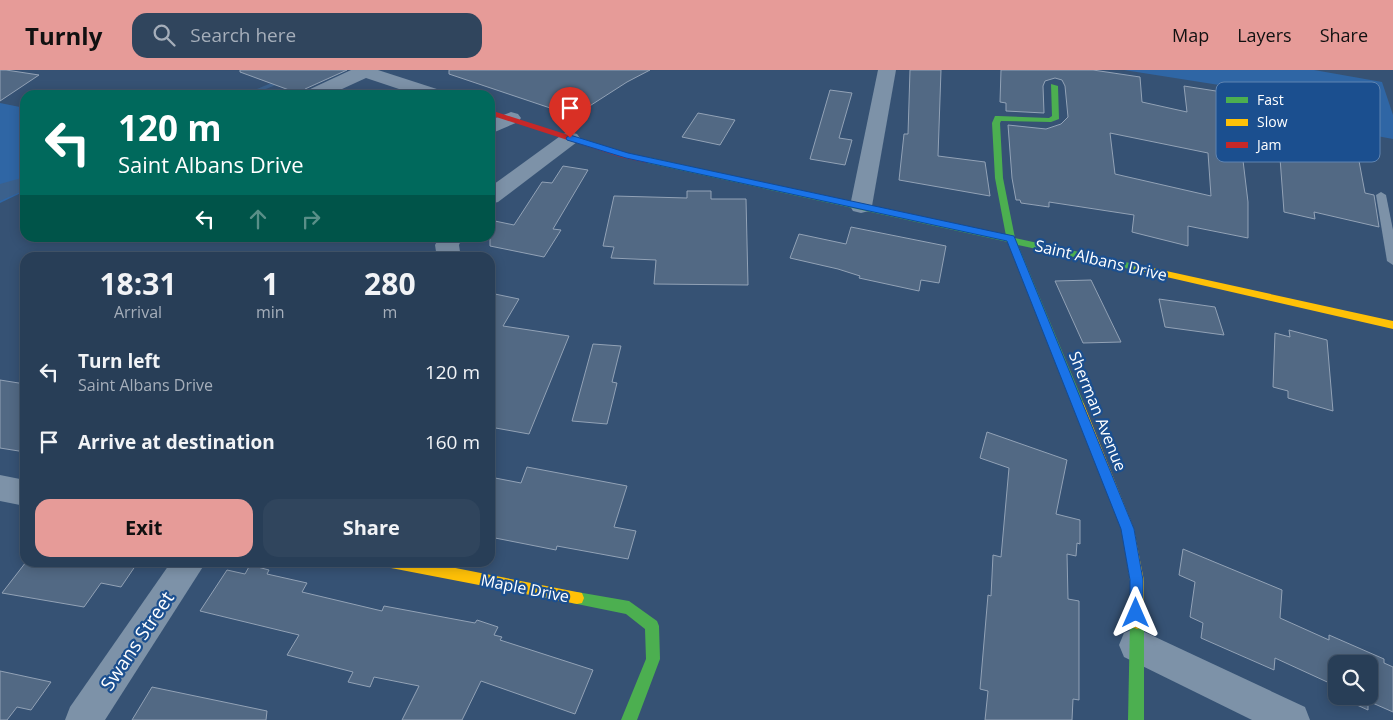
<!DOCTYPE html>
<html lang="en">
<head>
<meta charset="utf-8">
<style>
	:root { --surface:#283e57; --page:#30455d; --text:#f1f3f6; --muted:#a5aeba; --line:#44576d; --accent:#e69b98 }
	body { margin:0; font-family:"Open Sans",sans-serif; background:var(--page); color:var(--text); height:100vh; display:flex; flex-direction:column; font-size:19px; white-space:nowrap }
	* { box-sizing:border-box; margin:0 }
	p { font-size:16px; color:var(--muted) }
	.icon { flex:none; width:28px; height:28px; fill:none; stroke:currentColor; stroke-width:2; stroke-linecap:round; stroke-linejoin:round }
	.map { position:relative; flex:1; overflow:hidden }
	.details { position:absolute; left:20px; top:182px; width:475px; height:315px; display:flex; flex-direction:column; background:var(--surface); border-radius:15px; box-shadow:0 2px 12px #0003,0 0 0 1px var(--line) }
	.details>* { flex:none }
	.top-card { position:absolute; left:20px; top:20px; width:475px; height:152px; border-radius:15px; box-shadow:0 2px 12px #0003,0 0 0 1px var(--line); background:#00695c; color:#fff; overflow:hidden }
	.tools { position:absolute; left:1328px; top:585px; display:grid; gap:10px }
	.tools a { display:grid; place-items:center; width:50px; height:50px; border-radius:10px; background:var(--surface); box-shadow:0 2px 12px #0003,0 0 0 1px var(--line); font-size:25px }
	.pin { position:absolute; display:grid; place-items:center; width:42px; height:42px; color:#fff; margin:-51px -21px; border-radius:50% 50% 50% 0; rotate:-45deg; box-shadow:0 0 5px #0007 }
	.pin .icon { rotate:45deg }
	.me { position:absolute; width:55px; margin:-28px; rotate:0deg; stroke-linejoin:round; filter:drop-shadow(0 0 4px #0008) }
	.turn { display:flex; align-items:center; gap:18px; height:105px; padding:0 15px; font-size:22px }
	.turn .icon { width:65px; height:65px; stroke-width:2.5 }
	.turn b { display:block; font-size:35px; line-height:42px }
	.lanes { display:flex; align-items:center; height:48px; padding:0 15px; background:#0003; justify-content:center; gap:25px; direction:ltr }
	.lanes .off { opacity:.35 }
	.eta { display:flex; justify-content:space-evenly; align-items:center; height:85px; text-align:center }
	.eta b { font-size:30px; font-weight:700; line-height:35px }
	.action { display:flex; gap:10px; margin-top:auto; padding:10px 15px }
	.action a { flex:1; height:58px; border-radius:15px; background:var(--accent); color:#111; font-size:20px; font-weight:700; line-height:58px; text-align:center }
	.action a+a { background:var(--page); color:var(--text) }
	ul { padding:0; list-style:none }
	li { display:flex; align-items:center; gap:15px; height:70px; padding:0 15px }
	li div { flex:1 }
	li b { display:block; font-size:19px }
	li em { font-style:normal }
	header { display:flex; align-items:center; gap:30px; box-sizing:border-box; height:70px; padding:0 25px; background:var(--accent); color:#111 }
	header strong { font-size:24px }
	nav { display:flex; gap:28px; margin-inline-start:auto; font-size:18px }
	.search { width:350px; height:45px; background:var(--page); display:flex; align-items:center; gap:12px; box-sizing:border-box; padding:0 18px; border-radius:15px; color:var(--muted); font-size:19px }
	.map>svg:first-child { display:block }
	.green { fill:#2f66a5 }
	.water { fill:#3b618d }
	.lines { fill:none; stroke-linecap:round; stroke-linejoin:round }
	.stream { fill:#3b618d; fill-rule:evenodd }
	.building { fill:#526984; stroke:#92a2b6; fill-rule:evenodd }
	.lane { fill:#7d92a8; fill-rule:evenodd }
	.street { fill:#7d92a8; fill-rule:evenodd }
	.fast { fill:#4caf50; fill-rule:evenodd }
	.slow { fill:#ffc107; fill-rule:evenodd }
	.jam { fill:#c62828; fill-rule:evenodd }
	.route { fill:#1a73e8; stroke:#114b97 }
	.labels { text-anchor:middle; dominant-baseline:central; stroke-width:4.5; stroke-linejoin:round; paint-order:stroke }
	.street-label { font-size:16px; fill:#fff; stroke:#1b4f8f }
	.near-street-label { font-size:19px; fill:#fff; stroke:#1b4f8f }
	.key { fill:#1b4f8f; stroke:#5f84b1; stroke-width:1 }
	.key-label { font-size:14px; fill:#fff }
</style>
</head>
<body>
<header>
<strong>Turnly</strong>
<div class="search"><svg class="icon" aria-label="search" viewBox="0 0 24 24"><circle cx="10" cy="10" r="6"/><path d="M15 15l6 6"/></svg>Search here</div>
<nav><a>Map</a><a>Layers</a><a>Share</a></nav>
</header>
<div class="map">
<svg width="1393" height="650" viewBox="0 0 1393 650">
	<rect width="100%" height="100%" fill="#365274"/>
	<g class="green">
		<path d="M1124,0H1314L1382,12L1393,45V69L1280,48L1270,23Z"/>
		<path d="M0,33L25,38V121L0,133Z"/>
	</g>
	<path class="water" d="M25,107V120L0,131V114Z"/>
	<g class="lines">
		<path class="stream" d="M281,9L284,11L283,12L251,25H243Z"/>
	</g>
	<g class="building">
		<path d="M0,0H6L39,5L0,31Z"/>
		<path d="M240,0H347L305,19L300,24L240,2Z"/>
		<path d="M449,0H650L627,12L574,46L449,4Z"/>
		<path d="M910,0H941L938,86L985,92L990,126L899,110L904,64H908Z"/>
		<path d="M1001,0H1093L1140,7L1142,32L1187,42L1184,16L1235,24L1248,132V168L1188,156V176L1132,162L1134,145L1049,132V137L1021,133L1020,130H1016L1012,108L1008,55L1046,59L1061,54L1068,47L1065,16L1062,10L1055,8L1045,11L1043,16L1044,43L1006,41V33L1000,32ZM1110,63L1208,83L1211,126L1115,104Z"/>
		<path d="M830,20L852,23L839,68L852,70L845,95L810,89Z"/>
		<path d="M698,43L735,50L720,75L682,67Z"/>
		<path d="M1278,61L1356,75L1365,123L1374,125L1379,157L1314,142L1315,149L1284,142Z"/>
		<path d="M563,96L588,100L553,159L561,160L544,187L490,176V150L514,155L542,112L552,113Z"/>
		<path d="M687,121H711V129H746L748,215L654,214L656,190L611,188L614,177L603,176L614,126L687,128Z"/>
		<path d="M851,157L946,176L939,213L921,210L919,221L859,208L860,206L838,199L790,188L799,164L846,174Z"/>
		<path d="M1091,210L1121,272L1083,273L1055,211Z"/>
		<path d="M490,223L519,229L503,256L569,266L529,364L490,357Z"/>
		<path d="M1159,229L1215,237L1224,265L1165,257Z"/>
		<path d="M1289,260L1327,270L1333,341L1288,328V321L1273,317L1275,263L1290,267Z"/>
		<path d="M593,274L621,276L612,312L617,313L607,354L572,351Z"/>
		<path d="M0,310L25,314V382L0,378Z"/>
		<path d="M987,362L1067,390L1056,444L1080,450V474L1077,473L1076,486L1067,484L1068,529L1079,531V630L1073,629L1072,650H985L988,621L980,619L988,525L991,526L993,485L1001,487L1009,398L980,388Z"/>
		<path d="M527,397L627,416L614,457L636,461L628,489L557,476L556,480L490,467V407L521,413Z"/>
		<path d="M1183,479L1282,520L1280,548L1329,570V565L1384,589V593L1393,597V642L1368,631V640L1337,626H1369V594H1336V616L1275,588L1274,600L1201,568L1203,553L1190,547L1195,512L1179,505Z"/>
		<path d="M26,492H138L121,517L101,513L84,537L2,523Z"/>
		<path d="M250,495L269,500L267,504L307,513L302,522L382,541L384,536L475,553L477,550L498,557L494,565L502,567L500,570L593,600L575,644L481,611L462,650H402L419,616L374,607L370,617L348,612L353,602L287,585L299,565L200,541L227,500L245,504Z"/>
		<path d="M0,601L51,612L31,640L17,637L7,650H0Z"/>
		<path d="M152,617L267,641L266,650H132Z"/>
	</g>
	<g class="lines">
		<path class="lane" d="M1381,122L1386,125L1393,160V195L1387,191L1376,125Z"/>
		<g class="street">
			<path d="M351,0H378L443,21L445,25H417L366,8L329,25H304L306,21Z"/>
			<path d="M878,0H896L872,136L869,141L861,143L853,141L850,136Z"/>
			<path d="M511,42L518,44L521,48L518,52L490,64V50Z"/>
			<path d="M570,62L577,64L580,68L577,72L498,132L490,134V117L563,64Z"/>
			<path d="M439,168H462L459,175L461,188H437L435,175Z"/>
			<path d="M0,405L25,410V436L0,431Z"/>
			<path d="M171,492H206L105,650H65L70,637Z"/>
			<path d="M1136,558L1305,637L1310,650H1252L1124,587L1119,575L1124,563Z"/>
		</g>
		<g class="fast">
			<path d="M1051,14L1058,16L1059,49L1051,52L1001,51L1000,53L1003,108L1015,168L1139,195L1144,198L1139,201L1018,175L1084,334L1082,337H1074L1072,334L1008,172L647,93L643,90L647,87L1006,166L995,108L992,53L995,46H998L1049,48L1052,46Z"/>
			<path d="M577,522L629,531L657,551L659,556L660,589L637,650H621L646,589L645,559L626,544L572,533L570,528L572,523Z"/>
			<path d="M1137,545L1142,547L1144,552V650H1128L1130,552L1132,547Z"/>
		</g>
		<g class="slow">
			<path d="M1139,195L1393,251V259L1136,200L1134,198L1136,196Z"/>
			<path d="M1078,329L1082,331L1084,334L1134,459L1144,511V552L1142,557L1137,559L1132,557L1130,552V511L1122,459L1072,334L1074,331Z"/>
			<path d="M385,492H425L577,522L582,523L584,528L582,533L577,534L391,498L386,496Z"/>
		</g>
		<path class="jam" d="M490,40L628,84L650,88L651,90L647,93L623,88L490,45Z"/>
	</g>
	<path class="route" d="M570,65L628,83L1014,166L1134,459L1143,510V543L1141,548L1136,550L1132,548L1130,543V510L1121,459L1007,171L626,88L567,70L566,68Z"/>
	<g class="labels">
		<g class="street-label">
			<text transform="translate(1101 190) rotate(13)">Saint Albans Drive</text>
			<text transform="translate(1098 341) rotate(68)">Sherman Avenue</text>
			<text transform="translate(525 518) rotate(11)">Maple Drive</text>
		</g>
		<g class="near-street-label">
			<text transform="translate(137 571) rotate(-56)">Swans Street</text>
		</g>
	</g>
	<rect x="1216" y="12" width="164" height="80" rx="8" class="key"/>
	<rect x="1226" y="27" width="22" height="6" fill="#4caf50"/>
	<rect x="1226" y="49" width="22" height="7" fill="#ffc107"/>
	<rect x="1226" y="72" width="22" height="6" fill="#c62828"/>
	<g class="key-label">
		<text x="1257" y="35">Fast</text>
		<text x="1257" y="57">Slow</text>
		<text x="1257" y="80">Jam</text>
	</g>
</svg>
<div class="tools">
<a><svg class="icon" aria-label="search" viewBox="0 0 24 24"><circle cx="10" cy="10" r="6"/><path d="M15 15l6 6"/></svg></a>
</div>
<div class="pin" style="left:570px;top:68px;background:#d93025"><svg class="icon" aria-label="arrive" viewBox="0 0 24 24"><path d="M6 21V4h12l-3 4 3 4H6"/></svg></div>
<svg class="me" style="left:1136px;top:543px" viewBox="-20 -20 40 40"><path d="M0-17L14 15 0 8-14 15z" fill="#1a73e8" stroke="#fff" stroke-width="4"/></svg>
<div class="top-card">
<div class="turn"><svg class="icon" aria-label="left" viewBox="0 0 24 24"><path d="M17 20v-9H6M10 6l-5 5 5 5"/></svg><div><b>120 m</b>Saint Albans Drive</div></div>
<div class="lanes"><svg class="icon" aria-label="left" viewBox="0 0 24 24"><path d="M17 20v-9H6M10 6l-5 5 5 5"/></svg><svg class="icon off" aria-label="ahead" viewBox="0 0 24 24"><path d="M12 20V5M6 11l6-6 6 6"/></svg><svg class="icon off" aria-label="right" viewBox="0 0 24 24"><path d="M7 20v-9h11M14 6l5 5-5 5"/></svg></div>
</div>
<section class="details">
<div class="eta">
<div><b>18:31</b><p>Arrival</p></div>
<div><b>1</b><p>min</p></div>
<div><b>280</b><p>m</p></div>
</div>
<ul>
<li><svg class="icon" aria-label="left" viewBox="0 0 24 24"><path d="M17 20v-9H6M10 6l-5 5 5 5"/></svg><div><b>Turn left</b><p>Saint Albans Drive</p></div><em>120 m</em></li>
<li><svg class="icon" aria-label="arrive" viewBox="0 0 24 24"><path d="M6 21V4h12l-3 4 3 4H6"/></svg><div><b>Arrive at destination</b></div><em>160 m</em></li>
</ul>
<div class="action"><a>Exit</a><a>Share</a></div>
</section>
</div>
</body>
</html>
